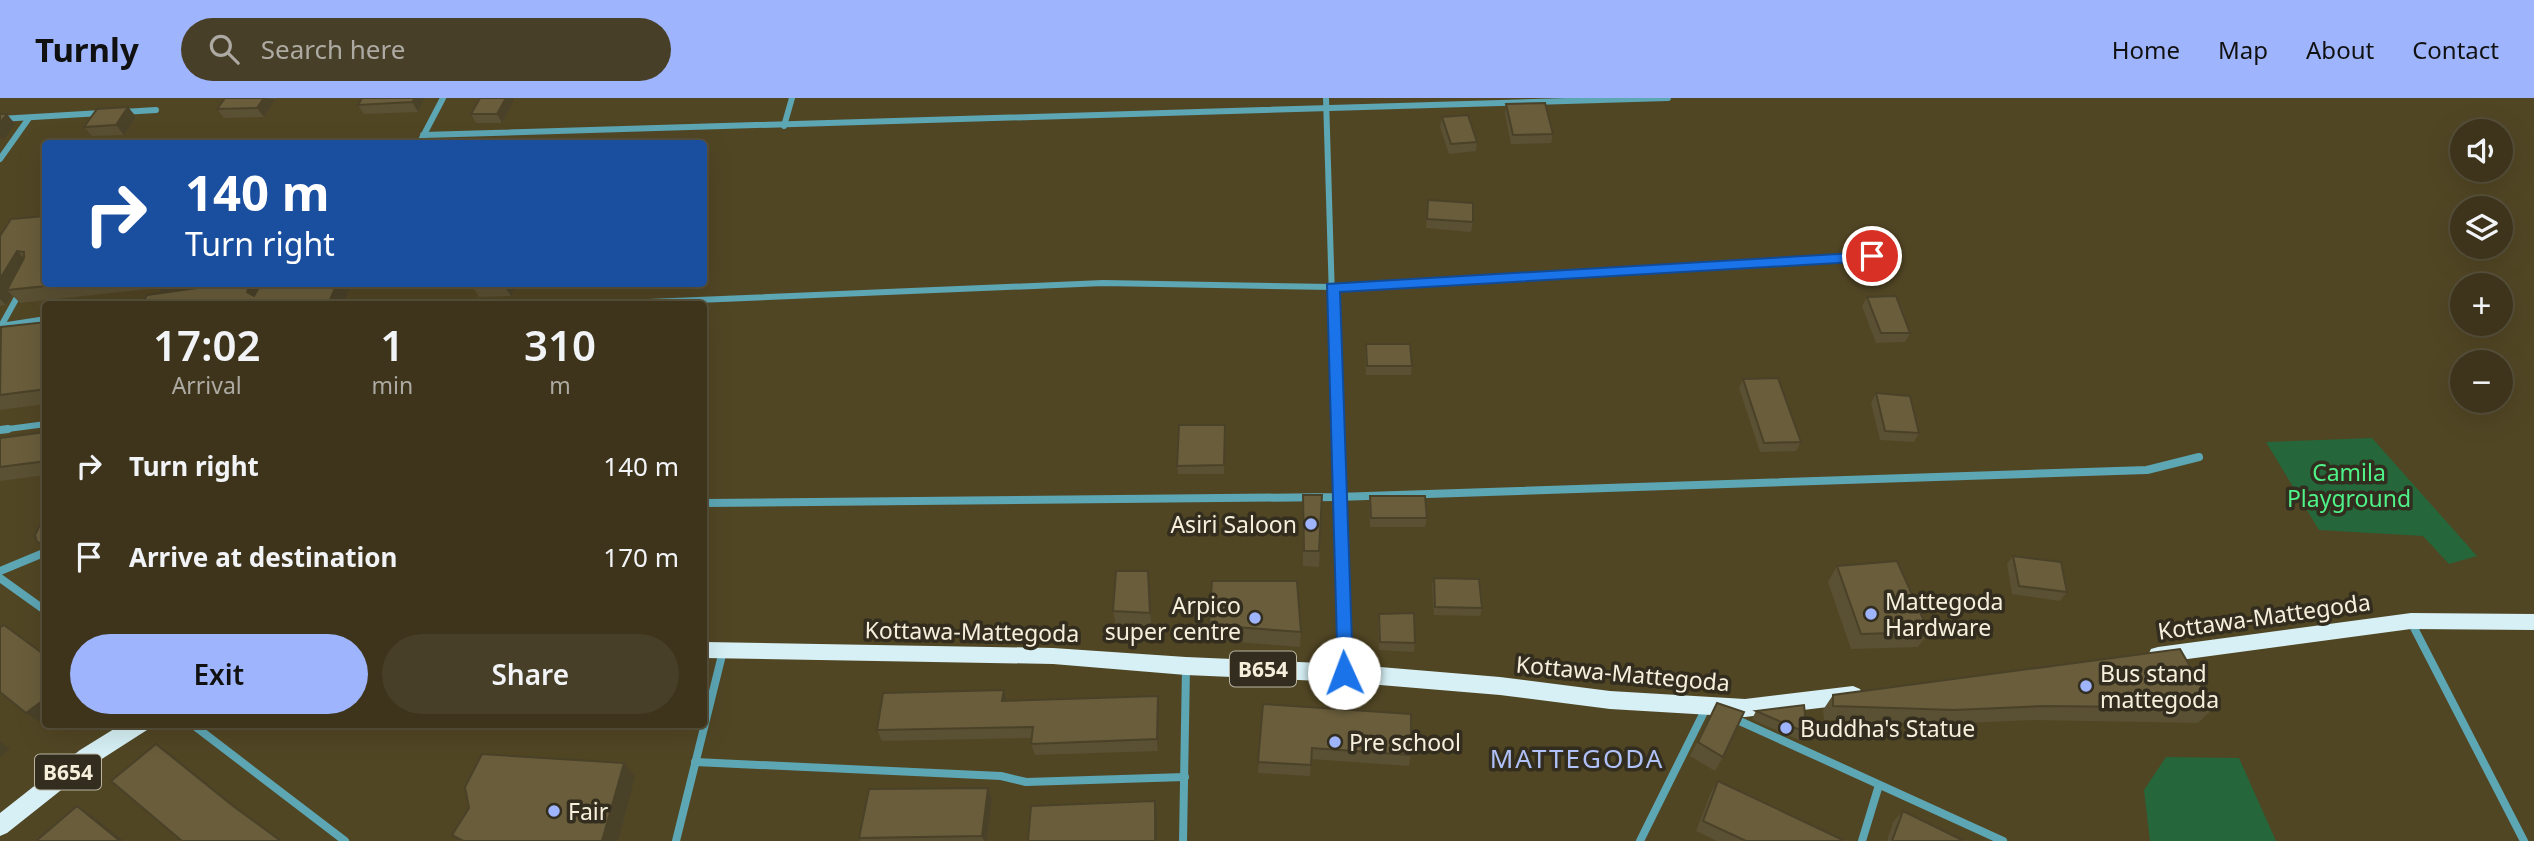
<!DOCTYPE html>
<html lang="en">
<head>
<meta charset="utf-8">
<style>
	:root { --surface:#3d341b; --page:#483f28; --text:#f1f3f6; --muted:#adaaa3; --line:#564f3a; --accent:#9eb4fd }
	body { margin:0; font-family:"Noto Sans",sans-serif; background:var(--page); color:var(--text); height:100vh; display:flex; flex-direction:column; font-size:26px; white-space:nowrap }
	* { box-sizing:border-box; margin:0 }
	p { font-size:23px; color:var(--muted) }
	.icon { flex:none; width:38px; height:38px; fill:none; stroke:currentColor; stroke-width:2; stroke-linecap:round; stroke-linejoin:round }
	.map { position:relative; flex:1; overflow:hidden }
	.drawer { position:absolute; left:42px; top:203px; width:665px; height:427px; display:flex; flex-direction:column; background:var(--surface); border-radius:7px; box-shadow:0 7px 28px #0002,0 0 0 2px var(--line) }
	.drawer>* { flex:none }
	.banner { position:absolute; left:42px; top:42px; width:665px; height:147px; border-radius:7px; box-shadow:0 7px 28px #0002,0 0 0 2px var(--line); background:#1a4fa0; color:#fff; overflow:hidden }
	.buttons { position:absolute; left:2450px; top:21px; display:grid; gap:14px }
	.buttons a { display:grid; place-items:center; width:63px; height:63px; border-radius:50%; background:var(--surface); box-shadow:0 7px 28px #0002,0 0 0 2px var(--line); font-size:35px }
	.pin { position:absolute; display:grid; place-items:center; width:60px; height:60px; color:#fff; margin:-30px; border:4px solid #fff; border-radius:50%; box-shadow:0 2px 7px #0007 }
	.me { position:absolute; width:77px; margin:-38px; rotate:358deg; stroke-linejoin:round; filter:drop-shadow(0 0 5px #0008) }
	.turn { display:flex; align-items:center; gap:24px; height:147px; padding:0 28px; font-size:32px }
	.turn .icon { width:91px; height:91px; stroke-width:2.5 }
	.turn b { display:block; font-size:49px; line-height:60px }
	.eta { display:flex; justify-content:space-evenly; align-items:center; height:119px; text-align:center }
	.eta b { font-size:42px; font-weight:600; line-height:49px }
	.primary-button { display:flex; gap:14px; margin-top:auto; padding:14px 28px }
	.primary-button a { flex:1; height:80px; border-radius:42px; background:var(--accent); color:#111; font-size:28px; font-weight:600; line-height:80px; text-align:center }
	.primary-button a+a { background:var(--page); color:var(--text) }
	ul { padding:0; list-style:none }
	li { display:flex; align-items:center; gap:21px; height:91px; padding:0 28px }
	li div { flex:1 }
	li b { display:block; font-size:26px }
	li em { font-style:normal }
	header { display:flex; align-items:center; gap:42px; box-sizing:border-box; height:98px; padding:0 35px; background:var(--accent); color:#111 }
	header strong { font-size:33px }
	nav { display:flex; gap:38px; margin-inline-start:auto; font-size:24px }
	.search { width:490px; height:63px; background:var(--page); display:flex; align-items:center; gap:18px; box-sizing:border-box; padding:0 24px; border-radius:38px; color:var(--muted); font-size:26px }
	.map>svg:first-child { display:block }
	.green { fill:#25663a }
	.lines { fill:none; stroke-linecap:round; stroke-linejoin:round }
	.minor-far1 { stroke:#5da6b4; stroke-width:6 }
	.minor { stroke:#5da6b4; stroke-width:8 }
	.primary { fill:#d6f0f5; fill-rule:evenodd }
	.wall { fill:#5a5033 }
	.shaded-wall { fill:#4a4129 }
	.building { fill:#695d3b; stroke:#4a4129; stroke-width:2 }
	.route { fill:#1a73e8; stroke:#114b97; stroke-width:2 }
	.poi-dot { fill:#9eb4fd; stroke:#322d1e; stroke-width:2.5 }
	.labels { text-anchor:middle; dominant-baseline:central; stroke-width:7; stroke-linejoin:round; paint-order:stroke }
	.shield { fill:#322d1e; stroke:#bbb5a3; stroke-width:2 }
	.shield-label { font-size:21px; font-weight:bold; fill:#f6efdc }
	.park-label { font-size:23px; fill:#4ff288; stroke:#322d1e }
	.poi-label { font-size:23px; fill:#f6efdc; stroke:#322d1e; text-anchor:start }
	.street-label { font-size:23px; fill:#f6efdc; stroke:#322d1e }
	.quarter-label { font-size:26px; letter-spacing:2px; fill:#b0c1f8; stroke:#322d1e }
</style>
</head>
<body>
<header>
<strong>Turnly</strong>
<div class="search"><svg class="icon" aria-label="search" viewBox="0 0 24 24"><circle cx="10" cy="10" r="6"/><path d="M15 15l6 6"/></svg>Search here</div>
<nav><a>Home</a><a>Map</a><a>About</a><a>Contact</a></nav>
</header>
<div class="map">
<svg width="2534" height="743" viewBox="0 0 2534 743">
	<rect width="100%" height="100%" fill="#514624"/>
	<g class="green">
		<path d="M2372,340L2477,458L2449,466L2423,438L2319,432L2266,344Z"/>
		<path d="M2166,659L2239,660L2276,743H2150L2144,692Z"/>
	</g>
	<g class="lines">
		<g class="minor-far1">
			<path d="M1326,0L1336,333"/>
			<path d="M123,14L156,12"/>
			<path d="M0,21L101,15"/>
			<path d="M784,28L792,0"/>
			<path d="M423,37L1668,0"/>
			<path d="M419,46L443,0"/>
			<path d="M0,61L29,20"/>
			<path d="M600,206L1103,185L1332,189L1872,158"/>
			<path d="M1,228L46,221"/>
			<path d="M0,230L20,194"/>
			<path d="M0,332L46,326"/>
		</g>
		<g class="minor">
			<path d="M1336,331L1344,574"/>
			<path d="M0,332L8,331"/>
			<path d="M704,405L1337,399L2147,372L2199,359"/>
			<path d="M0,473L46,454"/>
			<path d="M0,480L46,513"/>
			<path d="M2411,524L2524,743"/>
			<path d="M1733,620L2003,743"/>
			<path d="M192,626L345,743"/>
			<path d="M695,664L1001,678L1026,684L1185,679"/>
			<path d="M676,743L723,553"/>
			<path d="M1183,743L1186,569"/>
			<path d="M1640,743L1707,608"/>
			<path d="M1862,743L1879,687"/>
		</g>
		<g class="primary">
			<path d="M2411,515L2534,516V532L2411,531L2158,565L2151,563L2148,557L2151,551L2158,549Z"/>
			<path d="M704,544L1053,550L1186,559L1344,566L1500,579L1610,593L1745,601L1853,588L1860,591L1863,597L1860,603L1853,606L1745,619L1610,611L1500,597L1344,584L1186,577L1053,566L704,560Z"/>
			<path d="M122,626H150L147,632L94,666L7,735L0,738V715L80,652Z"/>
		</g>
	</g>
	<g class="wall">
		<path d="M225,0H276V1L264,19L224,20L217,11Z"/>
		<path d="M425,0L418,14L364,16L358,7Z"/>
		<path d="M514,3L502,25H476L471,16Z"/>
		<path d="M1506,6L1553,36L1551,45L1511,46L1505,16Z"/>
		<path d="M128,9L136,19L124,37L92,38L84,29Z"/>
		<path d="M1442,19L1477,44L1476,53L1449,56L1440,29Z"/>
		<path d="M1428,102L1473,124L1471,134L1426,130Z"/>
		<path d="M11,121L46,186H254L258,191L261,186H352L343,206H142L162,195L157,190L20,205L12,197L6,207L0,208V138Z"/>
		<path d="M475,186H517L511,198L479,199L473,189Z"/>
		<path d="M1867,199L1910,235L1905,244L1876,245L1862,208Z"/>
		<path d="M46,224V306L0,312V231Z"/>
		<path d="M1366,246L1412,268L1411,277H1366L1365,256Z"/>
		<path d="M1743,281L1801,344L1796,353L1760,354L1739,290Z"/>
		<path d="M1876,295L1919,335L1914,344L1880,342L1871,305Z"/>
		<path d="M1225,327L1224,376H1178L1177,368Z"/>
		<path d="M46,334V377L0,383V340Z"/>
		<path d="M1303,397H1322L1319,469L1303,468Z"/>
		<path d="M1370,398L1427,420L1425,429H1370L1369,406Z"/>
		<path d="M2013,458L2067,494L2060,503L2012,496L2007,466Z"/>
		<path d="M1837,468L1929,534L1918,549L1851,551L1828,484Z"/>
		<path d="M1434,480L1482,510L1480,518L1434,517L1432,488Z"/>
		<path d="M1150,489L1152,531L1116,528L1113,513Z"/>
		<path d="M1379,516L1415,545L1414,554L1379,552L1378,525Z"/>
		<path d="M1209,527L1301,534L1300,549L1210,542Z"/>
		<path d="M1004,592L1007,603L1159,610L1158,653L1035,657L1031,646L1032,640L882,643L877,632Z"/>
		<path d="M1833,597L2214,610L2198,625L2033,622L1942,626L1824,622L1823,612Z"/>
		<path d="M1717,605L1723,659L1715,673L1690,658Z"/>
		<path d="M1263,606L1411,657L1409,668L1311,661L1310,678L1258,675Z"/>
		<path d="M1756,613L1807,635L1802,643L1762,626L1752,621Z"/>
		<path d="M1718,683L1843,743H1717L1696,733L1711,694Z"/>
		<path d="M988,690L992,701L987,743H861L859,740Z"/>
		<path d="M1903,713L1964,743H1887L1893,724Z"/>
	</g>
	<g class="shaded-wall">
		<path d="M264,0L276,1L264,19L257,10Z"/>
		<path d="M415,0H425L418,14L412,4Z"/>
		<path d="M506,0H513L514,3L502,25L497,16Z"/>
		<path d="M128,9L136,19L124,37L116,27Z"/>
		<path d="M7,16L15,26L3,42L0,38V25Z"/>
		<path d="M17,153L30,166L7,192L12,197L6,207L0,201V181Z"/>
		<path d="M154,186H248L164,197Z"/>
		<path d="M250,186H254L261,195L258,206L247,194Z"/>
		<path d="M337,186H352L343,206H331L329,204Z"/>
		<path d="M507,186H517L511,198L505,189Z"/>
		<path d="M1148,473L1150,489L1152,531L1150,515Z"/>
		<path d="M1004,592L1007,604L1002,603Z"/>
		<path d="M1158,598L1159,610L1158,653L1157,641Z"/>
		<path d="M46,600V625L43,626L26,615Z"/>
		<path d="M0,643L10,651L0,659Z"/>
		<path d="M156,646L172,657L248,719L233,708Z"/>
		<path d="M624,665L635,679L618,743H602Z"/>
		<path d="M988,690L992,701L987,743H984L982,738Z"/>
		<path d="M1155,703L1157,713V743H1155Z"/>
		<path d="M77,708L94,719L124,743H120Z"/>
	</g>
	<g class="building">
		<path d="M225,0H264L257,10L217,11Z"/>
		<path d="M362,0H415L412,4L358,7Z"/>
		<path d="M480,0H506L497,16H471Z"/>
		<path d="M1545,5L1553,36L1513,37L1506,6Z"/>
		<path d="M128,9L116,27L84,29L97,11Z"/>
		<path d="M0,16H7L0,25Z"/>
		<path d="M1468,17L1477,44L1451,46L1442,19Z"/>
		<path d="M1428,102L1473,105V124L1427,121Z"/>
		<path d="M46,118V186H66L7,192L24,160V154L17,153L0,181V138L11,121Z"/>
		<path d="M226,186H250L247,194L254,198L261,186H337L329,204L299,206H142L147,197Z"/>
		<path d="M475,186H507L505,189H473Z"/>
		<path d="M1896,198L1910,235H1881L1867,199Z"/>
		<path d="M46,224V291L0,297L1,229Z"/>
		<path d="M1366,246H1410L1412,268H1367Z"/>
		<path d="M1778,280L1801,344L1764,345L1743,281Z"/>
		<path d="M1876,295L1910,298L1919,335L1885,333Z"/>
		<path d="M1179,327H1225L1224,367L1177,368Z"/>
		<path d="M46,334V363L0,369V340Z"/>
		<path d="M1303,397H1322L1319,453H1304Z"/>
		<path d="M1370,398H1425L1427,420H1371Z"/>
		<path d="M46,415V448L37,444L35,437Z"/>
		<path d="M2013,458L2061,464L2067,494L2019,488Z"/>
		<path d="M1897,463L1929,534L1861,536L1837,468Z"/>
		<path d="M1116,473H1148L1150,515L1113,513Z"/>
		<path d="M1434,480L1479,481L1482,510L1435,509Z"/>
		<path d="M1212,483H1297L1301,534L1209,527Z"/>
		<path d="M1414,515L1415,545L1380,544L1379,516Z"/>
		<path d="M4,527L46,558V600L26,615L0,594V529Z"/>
		<path d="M2180,551L2214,610L2046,608L1954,612L1833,608V597Z"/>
		<path d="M1004,592L1002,603L1158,598L1157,641L1031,646L1033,629L877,632L883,595Z"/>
		<path d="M1717,605L1744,614L1723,659L1698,644Z"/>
		<path d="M1263,606L1411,616V657L1312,650L1311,667L1258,664Z"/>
		<path d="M1804,607L1807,635L1756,613Z"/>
		<path d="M156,646L233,708L281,743H182L111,683Z"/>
		<path d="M482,656L624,665L602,743H463L452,737L469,710L465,689Z"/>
		<path d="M1718,683L1843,742V743H1746L1703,723Z"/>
		<path d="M988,690L982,738L859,740L869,691Z"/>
		<path d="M1155,703V743H1028L1031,708Z"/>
		<path d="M77,708L120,743H36Z"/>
		<path d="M1903,713L1964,743H1892Z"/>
	</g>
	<path class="route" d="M1872,154L1879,158L1872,163L1340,194L1353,575L1344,583L1338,580L1327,186Z"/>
	<g class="poi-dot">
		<circle cx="1311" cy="426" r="7"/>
		<circle cx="1871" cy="516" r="7"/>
		<circle cx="1255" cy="520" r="7"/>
		<circle cx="2086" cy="588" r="7"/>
		<circle cx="1786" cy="630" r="7"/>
		<circle cx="1335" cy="644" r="7"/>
		<circle cx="554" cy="713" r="7"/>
	</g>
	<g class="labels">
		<g class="shield">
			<rect x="1230" y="553.5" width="66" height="35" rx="5"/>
			<rect x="35" y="656.5" width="66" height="35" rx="5"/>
		</g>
		<g class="shield-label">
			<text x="1263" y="571">B654</text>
			<text x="68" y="674">B654</text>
		</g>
		<g class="park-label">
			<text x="2349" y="374">Camila<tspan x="2349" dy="26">Playground</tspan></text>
		</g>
		<g class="poi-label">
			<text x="1297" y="426" text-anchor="end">Asiri Saloon</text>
			<text x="1885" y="503">Mattegoda<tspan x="1885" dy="26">Hardware</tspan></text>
			<text x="1241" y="507" text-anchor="end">Arpico<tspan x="1241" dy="26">super centre</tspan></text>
			<text x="2100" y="575">Bus stand<tspan x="2100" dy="26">mattegoda</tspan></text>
			<text x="1800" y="630">Buddha's Statue</text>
			<text x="1349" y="644">Pre school</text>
			<text x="568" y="713">Fair</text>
		</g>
		<g class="street-label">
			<text transform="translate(2264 518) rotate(-8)">Kottawa-Mattegoda</text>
			<text transform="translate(972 533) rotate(1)">Kottawa-Mattegoda</text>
			<text transform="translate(1623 575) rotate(5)">Kottawa-Mattegoda</text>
		</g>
		<g class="quarter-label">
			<text x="1577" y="660">MATTEGODA</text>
		</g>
	</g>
</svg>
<div class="buttons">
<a><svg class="icon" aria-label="sound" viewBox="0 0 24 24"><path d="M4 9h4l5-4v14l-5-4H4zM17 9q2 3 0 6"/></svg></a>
<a><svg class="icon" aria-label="layers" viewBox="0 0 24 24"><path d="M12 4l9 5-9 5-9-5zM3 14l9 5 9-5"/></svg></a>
<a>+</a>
<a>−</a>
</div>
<div class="pin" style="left:1872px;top:158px;background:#d93025"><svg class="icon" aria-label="arrive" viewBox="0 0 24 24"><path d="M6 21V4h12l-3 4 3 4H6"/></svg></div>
<svg class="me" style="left:1344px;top:575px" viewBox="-20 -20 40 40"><circle r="19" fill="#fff"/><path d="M0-13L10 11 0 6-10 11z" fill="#1a73e8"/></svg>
<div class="banner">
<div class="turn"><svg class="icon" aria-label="right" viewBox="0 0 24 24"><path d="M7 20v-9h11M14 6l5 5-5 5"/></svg><div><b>140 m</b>Turn right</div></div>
</div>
<section class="drawer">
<div class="eta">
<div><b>17:02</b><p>Arrival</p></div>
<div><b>1</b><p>min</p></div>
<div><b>310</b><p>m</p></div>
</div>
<ul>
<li><svg class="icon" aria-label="right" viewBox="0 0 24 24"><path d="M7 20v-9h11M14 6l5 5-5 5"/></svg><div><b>Turn right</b></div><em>140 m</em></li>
<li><svg class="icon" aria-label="arrive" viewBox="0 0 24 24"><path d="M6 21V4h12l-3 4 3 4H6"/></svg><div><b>Arrive at destination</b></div><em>170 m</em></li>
</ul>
<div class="primary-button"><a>Exit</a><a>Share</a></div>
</section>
</div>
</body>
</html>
